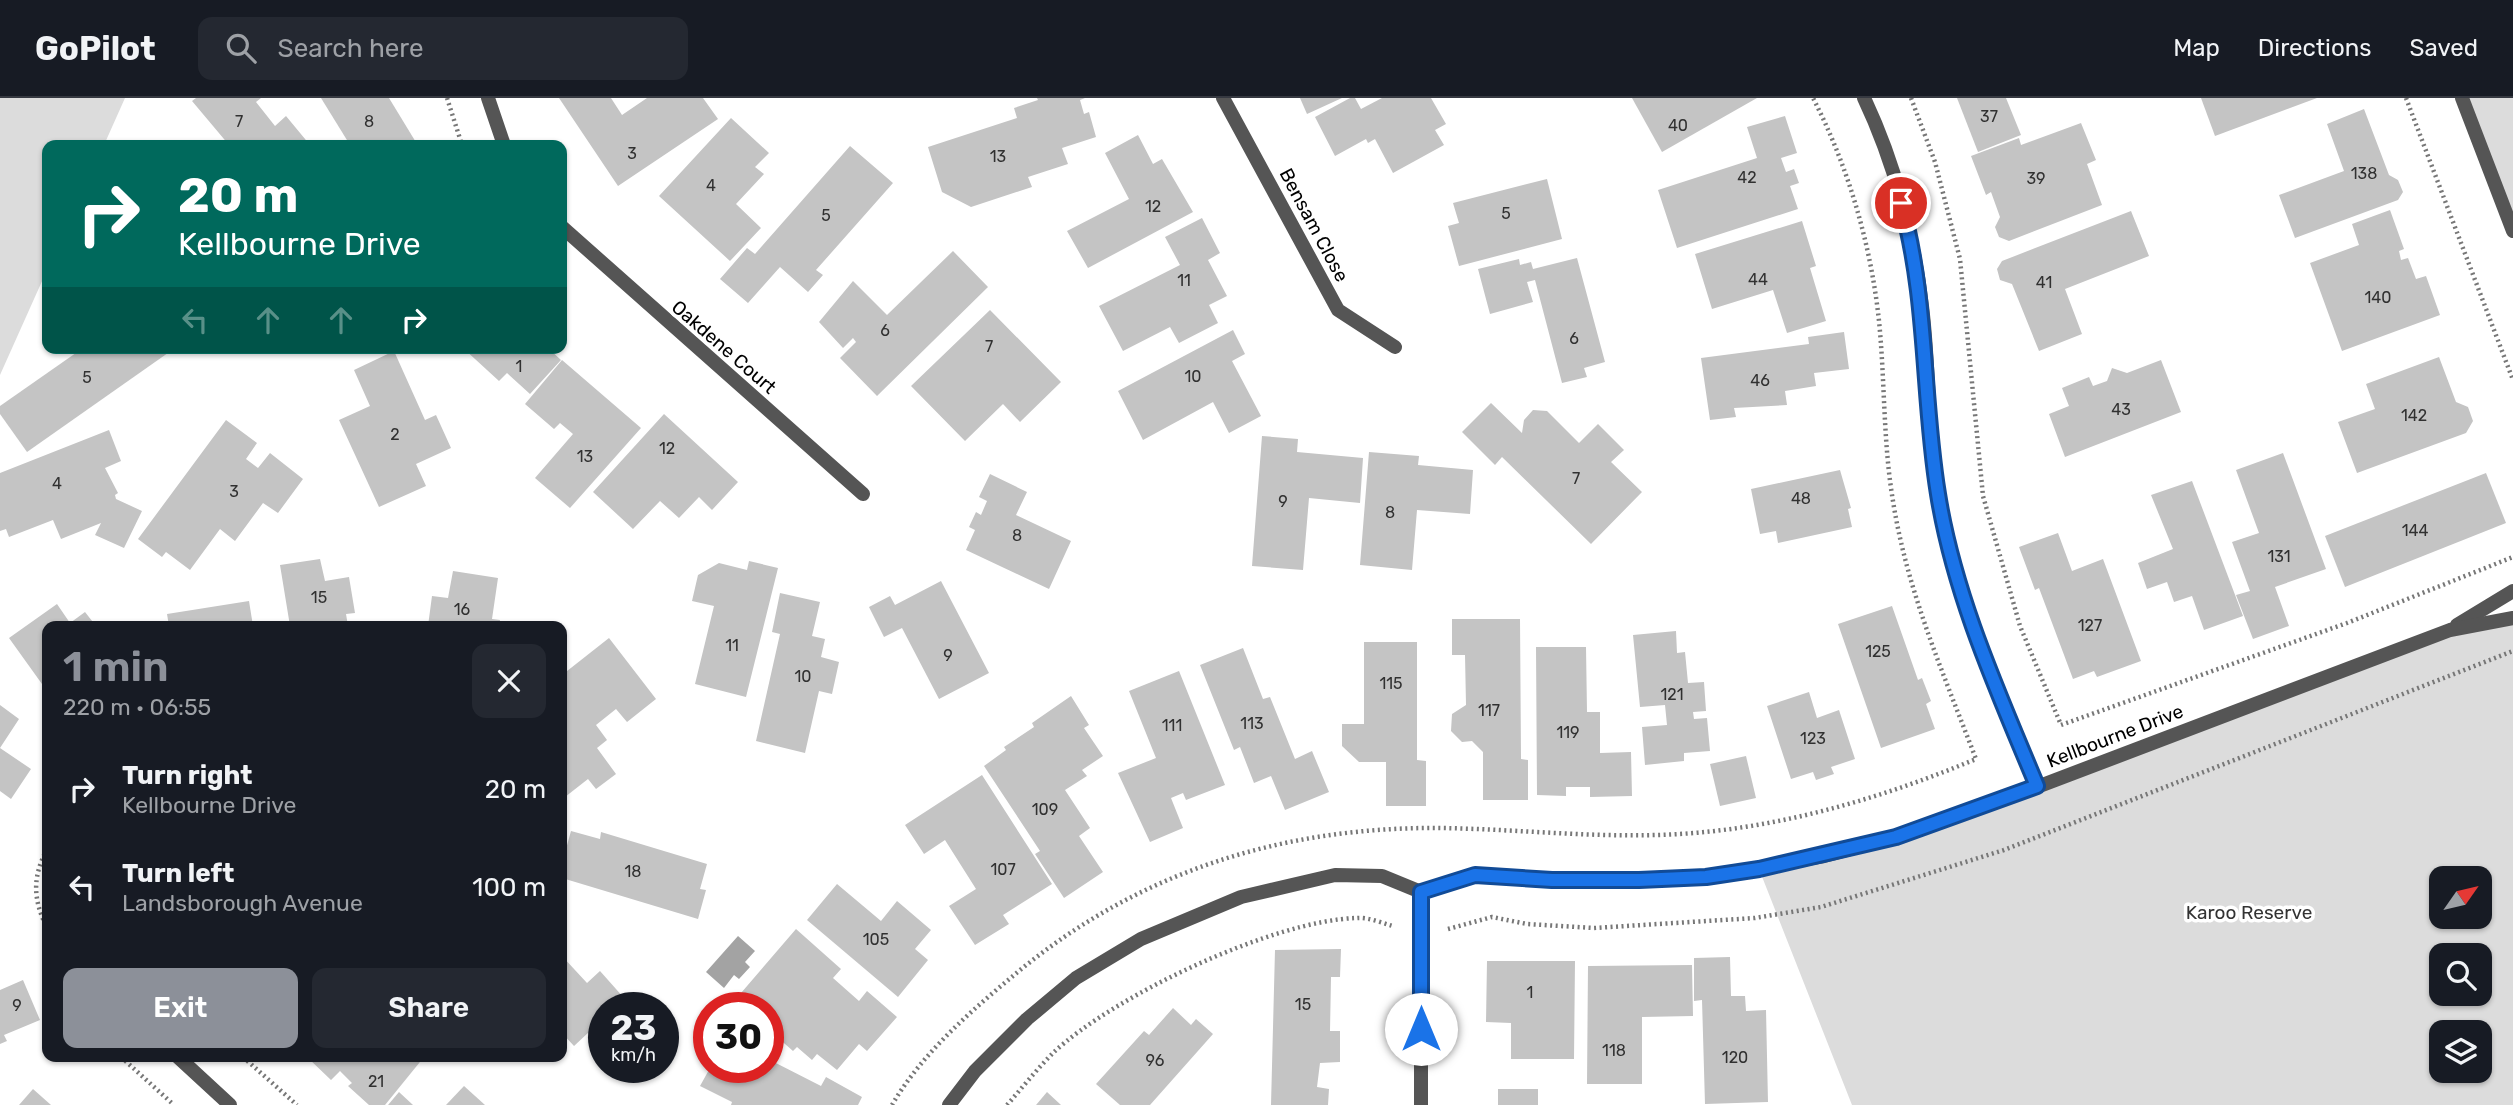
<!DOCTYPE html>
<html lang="en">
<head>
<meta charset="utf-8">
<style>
	:root { --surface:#171b24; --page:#242831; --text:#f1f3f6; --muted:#9ea1a6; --line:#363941; --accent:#8c9099 }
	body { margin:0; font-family:Rubik,sans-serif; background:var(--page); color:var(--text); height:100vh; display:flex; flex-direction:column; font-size:26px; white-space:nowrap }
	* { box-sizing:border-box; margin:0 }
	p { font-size:23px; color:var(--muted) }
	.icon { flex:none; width:38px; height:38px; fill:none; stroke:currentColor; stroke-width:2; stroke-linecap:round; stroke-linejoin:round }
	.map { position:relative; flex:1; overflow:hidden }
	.drawer { position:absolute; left:42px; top:523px; width:525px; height:441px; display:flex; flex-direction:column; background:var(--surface); border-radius:14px; box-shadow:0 2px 5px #0004 }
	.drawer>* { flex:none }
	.banner { position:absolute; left:42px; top:42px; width:525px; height:214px; border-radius:14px; box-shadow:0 2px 5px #0004; background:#00695c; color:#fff; overflow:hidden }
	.needle { width:46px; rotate:56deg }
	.tools { position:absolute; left:2429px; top:768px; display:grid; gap:14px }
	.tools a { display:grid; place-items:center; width:63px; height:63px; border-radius:14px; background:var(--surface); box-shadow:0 2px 5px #0004; font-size:35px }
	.speed { position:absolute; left:588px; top:894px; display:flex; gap:14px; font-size:35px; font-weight:700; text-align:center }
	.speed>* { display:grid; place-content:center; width:91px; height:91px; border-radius:50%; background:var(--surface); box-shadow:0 2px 5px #0004; line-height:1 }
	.speed small { font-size:18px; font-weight:400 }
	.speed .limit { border:10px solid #d22; background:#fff; color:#111 }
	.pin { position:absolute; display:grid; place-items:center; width:60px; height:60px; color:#fff; margin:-30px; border:4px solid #fff; border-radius:50%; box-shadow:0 2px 7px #0007 }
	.me { position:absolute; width:77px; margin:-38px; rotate:0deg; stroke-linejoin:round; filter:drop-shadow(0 0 5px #0008) }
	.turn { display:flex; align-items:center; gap:24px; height:147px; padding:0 21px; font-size:32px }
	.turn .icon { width:91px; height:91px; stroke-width:2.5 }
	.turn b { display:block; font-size:49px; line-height:60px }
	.lanes { display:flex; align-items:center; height:66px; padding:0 21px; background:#0003; justify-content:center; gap:35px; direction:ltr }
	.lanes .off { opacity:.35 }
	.round { display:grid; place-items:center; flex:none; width:74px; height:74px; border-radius:14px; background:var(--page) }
	.head { display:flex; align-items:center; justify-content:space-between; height:119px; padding:0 21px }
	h1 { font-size:42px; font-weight:600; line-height:52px; color:var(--accent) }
	.primary-button { display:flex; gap:14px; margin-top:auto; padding:14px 21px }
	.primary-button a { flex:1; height:80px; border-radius:14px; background:var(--accent); color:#fff; font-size:28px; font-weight:600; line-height:80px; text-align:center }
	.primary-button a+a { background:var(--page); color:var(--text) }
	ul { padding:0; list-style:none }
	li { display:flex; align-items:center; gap:21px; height:98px; padding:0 21px }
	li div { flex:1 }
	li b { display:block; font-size:26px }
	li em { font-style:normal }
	header { display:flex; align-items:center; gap:42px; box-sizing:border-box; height:98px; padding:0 35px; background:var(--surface); border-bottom:2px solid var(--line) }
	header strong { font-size:33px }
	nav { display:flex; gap:38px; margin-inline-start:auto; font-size:24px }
	.search { width:490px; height:63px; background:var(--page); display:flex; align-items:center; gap:18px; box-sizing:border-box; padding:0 24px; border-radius:14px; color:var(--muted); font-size:26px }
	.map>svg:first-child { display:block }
	.green { fill:#dcdcdc; fill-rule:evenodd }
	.water { fill:#a3a3a3 }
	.building { fill:#c4c4c4 }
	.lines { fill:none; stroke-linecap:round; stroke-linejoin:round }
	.path { stroke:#777; stroke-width:4.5; stroke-dasharray:2 3.5; stroke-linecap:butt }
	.minor { stroke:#555; stroke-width:14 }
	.route-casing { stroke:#114b97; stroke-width:18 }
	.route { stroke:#1a73e8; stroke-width:12 }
	.labels { text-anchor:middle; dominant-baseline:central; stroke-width:7; stroke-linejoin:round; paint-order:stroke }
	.number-label { font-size:16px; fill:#313131 }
	.street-label { font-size:19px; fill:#000; stroke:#fff }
	.park-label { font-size:19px; fill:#333; stroke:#fff }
</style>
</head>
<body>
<header>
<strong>GoPilot</strong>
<div class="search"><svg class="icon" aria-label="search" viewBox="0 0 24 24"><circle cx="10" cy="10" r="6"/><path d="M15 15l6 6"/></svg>Search here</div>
<nav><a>Map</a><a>Directions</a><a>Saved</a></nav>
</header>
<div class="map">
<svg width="2513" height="1007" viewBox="0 0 2513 1007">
	<rect width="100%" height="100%" fill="#fff"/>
	<g class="green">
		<path d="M0,0H125L104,47H47V172L0,277Z"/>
		<path d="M2462,0H2513V133Z"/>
		<path d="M2513,520V1007H1852L1759,771L1824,763L2450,532ZM2441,780H2480V819H2441ZM2441,858H2480V896H2441ZM2441,934H2480V973H2441Z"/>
	</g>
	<path class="water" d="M738,838L755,853L745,864L750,869L739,881L734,877L724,890L706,874Z"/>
	<g class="building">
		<path d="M196,0H261L256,4L275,28L286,18L310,47H229L192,3Z"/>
		<path d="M321,0H389L417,46L350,47Z"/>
		<path d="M559,0H611L622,17L647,0H703L718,21L618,88Z"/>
		<path d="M1037,0H1085L1080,2L1084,16L1089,14L1096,39L1062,50L1068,66L1028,79L1032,89L971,109L942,94L928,49L1017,20L1014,10L1038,2Z"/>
		<path d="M1300,0H1342L1307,16Z"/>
		<path d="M1350,0H1355L1361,11L1382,0H1431L1446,26L1435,32L1444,47L1393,75L1375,41L1368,45L1366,41L1335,58L1315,19Z"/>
		<path d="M1632,0H1757L1662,54Z"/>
		<path d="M1957,0H2006L2021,37L1978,54Z"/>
		<path d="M2201,0H2317L2215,38Z"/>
		<path d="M2364,11L2389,77L2398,82L2403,94L2398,102L2295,140L2279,97L2344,73L2327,26Z"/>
		<path d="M1785,18L1797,55L1781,60L1786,74L1794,71L1799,85L1790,88L1798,111L1677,150L1658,92L1757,60L1747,29Z"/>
		<path d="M731,20L769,55L755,69L764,76L736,106L761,130L730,163L659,98Z"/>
		<path d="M2081,25L2096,62L2087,66L2102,107L2009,143L1999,139L1995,129L2000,119L1991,94L1986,97L1971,58L2019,40L2021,47Z"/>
		<path d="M1138,37L1153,66L1162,61L1193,114L1088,170L1067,133L1129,101L1105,55Z"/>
		<path d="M850,48L893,85L816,172L823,177L808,194L780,169L748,205L720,181L747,150L755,156Z"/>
		<path d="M1547,81L1562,141L1459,168L1448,128L1459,125L1453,105Z"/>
		<path d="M2390,112L2404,151L2399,153L2401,162L2408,160L2416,181L2426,178L2440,217L2342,253L2310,165L2359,147L2352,126Z"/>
		<path d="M2131,113L2149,158L2065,191L2082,236L2039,253L2012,186L2000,182L1997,171L2002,163Z"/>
		<path d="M1202,120L1220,155L1208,162L1227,198L1209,207L1218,225L1179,245L1170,229L1123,253L1099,208L1180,167L1165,139Z"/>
		<path d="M1802,123L1816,168L1810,170L1826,223L1787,235L1773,192L1712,211L1695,156Z"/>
		<path d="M953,153L988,189L877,298L840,260L856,244L853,240L843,250L819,224L853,183L887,217Z"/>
		<path d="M1577,160L1605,264L1584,270L1587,279L1562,285L1535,182L1527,184L1533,204L1490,216L1478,171L1519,161L1520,167L1531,164L1533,171Z"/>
		<path d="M990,212L1061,284L1020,324L1003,306L965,343L911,288Z"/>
		<path d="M1233,232L1245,256L1232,263L1261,318L1229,335L1213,304L1143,342L1118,293Z"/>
		<path d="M1844,234L1849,271L1814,275L1816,288L1785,293L1787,307L1734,310L1736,319L1710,322L1701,260L1809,246L1808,239Z"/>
		<path d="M83,250H175L27,354L0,316V308Z"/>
		<path d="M463,250H548L561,262L530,296L507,275L499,283Z"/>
		<path d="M394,253L425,322L436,317L451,350L416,366L426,388L379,409L339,322L370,308L354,272Z"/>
		<path d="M2439,259L2456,304L2468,309L2473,323L2466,335L2357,375L2338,324L2375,311L2366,286Z"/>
		<path d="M562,262L641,330L570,410L535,380L573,336L560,325L554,331L525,306Z"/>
		<path d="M2161,262L2181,314L2065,359L2049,316L2069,308L2062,290L2089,279L2093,288L2107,283L2112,270L2127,275Z"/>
		<path d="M1491,305L1522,335L1524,322L1533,312L1547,313L1579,345L1598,326L1624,352L1611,364L1642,394L1591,446L1502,359L1495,367L1462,334Z"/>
		<path d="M664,316L738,384L712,412L699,399L679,420L660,403L633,431L593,394Z"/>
		<path d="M226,322L257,345L246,361L258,370L270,355L303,381L278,415L263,405L235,443L220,431L190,472L166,454L162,459L138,441Z"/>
		<path d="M109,332L121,363L105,370L118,395L115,397L116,401L142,413L124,450L95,437L101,425L61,441L53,422L9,439L6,431L0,433V375Z"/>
		<path d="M1262,338L1298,341L1297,354L1363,360L1360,405L1309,400L1303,472L1252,468Z"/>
		<path d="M1369,354L1419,358L1418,367L1473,372L1470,416L1417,412L1412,472L1360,467Z"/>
		<path d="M2283,355L2326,471L2275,489L2289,528L2253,541L2236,497L2250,493L2232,444L2259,435L2236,372Z"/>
		<path d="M1840,372L1851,410L1848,411L1852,429L1778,445L1776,433L1760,436L1751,391Z"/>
		<path d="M2486,375L2506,425L2345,489L2325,438Z"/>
		<path d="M990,376L1027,394L1016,417L1071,443L1049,491L966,452L975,432L969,429L976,414L981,417L987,403L979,399Z"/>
		<path d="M2192,383L2243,518L2204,532L2192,498L2174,504L2167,484L2147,491L2138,465L2173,451L2151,397Z"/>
		<path d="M2058,435L2072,473L2103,461L2141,563L2097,579L2094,573L2073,581L2039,490L2035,492L2019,449Z"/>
		<path d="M320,461L325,483L349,479L355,515L346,516L348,528H290L280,467Z"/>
		<path d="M749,463L778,470L746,599L695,586L714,508L692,503L698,477L719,465L747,472Z"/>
		<path d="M453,473L498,480L492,521L500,522L499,528H428L432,498L448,500Z"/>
		<path d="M941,483L989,575L939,601L902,530L884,539L869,509L890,498L895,507Z"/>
		<path d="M780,495L820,504L812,538L825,541L821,559L839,564L832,596L819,593L805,655L756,643L780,536L772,534Z"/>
		<path d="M249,503L253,528H169L167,516Z"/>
		<path d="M57,506L70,525L85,514L96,528H47V593L9,540Z"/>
		<path d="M1892,508L1918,582L1922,580L1931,603L1926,606L1935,631L1881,650L1838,526Z"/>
		<path d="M1452,521H1520L1521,661L1528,662V702H1483V654L1472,643L1462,644L1451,633L1452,616L1466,607L1465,557H1452Z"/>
		<path d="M1676,533L1677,555L1685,554L1688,585L1704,584L1706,613L1693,614L1694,621L1707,620L1710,653L1684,655V663L1645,667L1642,629L1667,627L1665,607L1640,609L1633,537Z"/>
		<path d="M609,540L656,601L627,624L616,611L596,627L607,642L597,650L616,676L596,691L588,681L565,699L562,695V577Z"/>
		<path d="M1364,544H1417V662L1426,663V708H1386V664H1359L1342,648V626H1364Z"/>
		<path d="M1536,549H1586L1587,614H1600V655L1631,654L1632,698L1590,699V689H1566V698L1537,697Z"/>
		<path d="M1243,550L1263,601L1270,599L1295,661L1312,653L1329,694L1285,712L1271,678L1254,685L1240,649L1234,652L1200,567Z"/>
		<path d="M1179,573L1225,687L1186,702L1183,695L1171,700L1183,730L1150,744L1118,675L1156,660L1129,593Z"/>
		<path d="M1809,594L1817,620L1839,612L1855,661L1831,669L1834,676L1816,682L1813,674L1791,681L1767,608Z"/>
		<path d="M1071,598L1089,627L1084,630L1103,658L1082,672L1087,678L1065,692L1090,730L1079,738L1103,774L1064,800L1035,756L1040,753L984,668L1006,652L1004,649L1034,629L1032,625Z"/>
		<path d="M0,607L19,621L0,650L31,671L11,701L0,693Z"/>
		<path d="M1746,658L1756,700L1720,708L1710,666Z"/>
		<path d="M982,677L1052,786L1003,817L1009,826L975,847L949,808L976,791L945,742L924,756L905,727Z"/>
		<path d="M571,733L600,741L601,734L707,766L700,791L706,792L698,821L562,780V750L566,751Z"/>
		<path d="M837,786L881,823L897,803L931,832L915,851L928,862L898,899L807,822Z"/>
		<path d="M796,831L841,871L833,880L859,903L867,893L897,919L867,953L859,946L837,972L817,956L812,962L797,949L793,953L768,931V910H744L735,902Z"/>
		<path d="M1341,851L1340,879H1331L1330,933H1340V964L1320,965L1317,989L1329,991L1328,1007H1271L1275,852Z"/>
		<path d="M562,858L587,885L600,873L624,900L614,910H604V920L574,948L562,935Z"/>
		<path d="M1730,859L1731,898H1745L1746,913L1766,912L1768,1004L1705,1006L1702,902L1694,903V860Z"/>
		<path d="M1487,863H1575L1574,961H1511V925L1486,924Z"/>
		<path d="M1692,867L1693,918L1642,919V986H1587L1588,868Z"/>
		<path d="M23,882L40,922L4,937L7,943L0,946V892Z"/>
		<path d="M1173,910L1191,927L1196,921L1213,936L1150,1007H1120L1096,986L1144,933L1149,937Z"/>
		<path d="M307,959H424L385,1007H369L348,988L352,985L340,973L331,982Z"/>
		<path d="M768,961L821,988L826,979L862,999L858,1007H731L732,1004L700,988L710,970H768Z"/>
		<path d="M464,988L485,1007H446Z"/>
		<path d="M33,991L51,1007H19Z"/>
		<rect x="1498" y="991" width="40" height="16"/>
		<path d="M399,994L413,1007H388Z"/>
		<path d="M1047,994L1061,1007H1036Z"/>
	</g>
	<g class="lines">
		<g class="path">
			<path d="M447,0L462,47"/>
			<path d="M1911,0L1935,64L1960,161L1983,398L2020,528L2061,627L2347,525L2513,459"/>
			<path d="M2406,0L2513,282"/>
			<path d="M47,751C32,780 33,801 47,830"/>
			<path d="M1448,831L1492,819L1527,826L1594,830L1755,820L1821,809L2004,752L2513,553"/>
			<path d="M121,959L174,1007"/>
			<path d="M243,959L297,1007"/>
			<path d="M892,1007C922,955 973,911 1019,873C1139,774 1282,729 1438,730C1524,731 1608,742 1694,735C1791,727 1887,698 1976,661C1944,577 1907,493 1893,403C1883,344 1885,283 1879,223C1871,147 1848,68 1813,0"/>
			<path d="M1007,1007C1022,990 1037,971 1053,955C1113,898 1274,822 1357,820C1368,819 1382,825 1393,828"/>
		</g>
		<g class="minor">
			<path d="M488,0L504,47"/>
			<path d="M1223,0L1338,212L1395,249"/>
			<path d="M1864,0C1894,63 1914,138 1922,208C1930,272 1927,335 1938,398C1956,498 1999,595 2037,689"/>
			<path d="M2462,0L2513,133"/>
			<path d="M562,129L863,396"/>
			<path d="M2457,527L2513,493"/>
			<path d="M178,959L230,1007"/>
			<path d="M949,1007L975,973L1027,921L1076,880L1141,841L1241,799L1335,777L1382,778L1421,794L1475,777L1552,782L1706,779L1824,758L1896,739L2037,689L2450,532L2513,520"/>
			<path d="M1421,1007V794"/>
		</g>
	</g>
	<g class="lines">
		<defs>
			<path id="route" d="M1421,931V794L1475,777L1552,782H1639L1706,779L1759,771L1896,739L2037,688C1998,594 1954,497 1938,396C1922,299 1928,201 1901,105"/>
		</defs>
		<use href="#route" class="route-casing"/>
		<use href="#route" class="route"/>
	</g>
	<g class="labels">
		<g class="number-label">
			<text x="1989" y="18">37</text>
			<text x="239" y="23">7</text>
			<text x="369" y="23">8</text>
			<text x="1678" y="27">40</text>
			<text x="632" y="55">3</text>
			<text x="998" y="58">13</text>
			<text x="2364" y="75">138</text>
			<text x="1747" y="79">42</text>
			<text x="2036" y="80">39</text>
			<text x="711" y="87">4</text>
			<text x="1153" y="108">12</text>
			<text x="1506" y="115">5</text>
			<text x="826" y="117">5</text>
			<text x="1758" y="181">44</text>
			<text x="1184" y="182">11</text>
			<text x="2044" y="184">41</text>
			<text x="2378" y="199">140</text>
			<text x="885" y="232">6</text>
			<text x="1574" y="240">6</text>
			<text x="989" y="248">7</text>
			<text x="519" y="268">1</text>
			<text x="1193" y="278">10</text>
			<text x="87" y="279">5</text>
			<text x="1760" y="282">46</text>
			<text x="2121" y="311">43</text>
			<text x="2414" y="317">142</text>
			<text x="395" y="336">2</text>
			<text x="667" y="350">12</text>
			<text x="585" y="358">13</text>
			<text x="1576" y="380">7</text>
			<text x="57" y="385">4</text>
			<text x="234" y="393">3</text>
			<text x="1801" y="400">48</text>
			<text x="1283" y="403">9</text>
			<text x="1390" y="414">8</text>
			<text x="2415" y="432">144</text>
			<text x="1017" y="437">8</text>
			<text x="2279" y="458">131</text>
			<text x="319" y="499">15</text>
			<text x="462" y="511">16</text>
			<text x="2090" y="527">127</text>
			<text x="732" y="547">11</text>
			<text x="1878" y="553">125</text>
			<text x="948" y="557">9</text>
			<text x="803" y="578">10</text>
			<text x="1391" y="585">115</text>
			<text x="1672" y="596">121</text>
			<text x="1489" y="612">117</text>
			<text x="1252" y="625">113</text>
			<text x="1172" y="627">111</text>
			<text x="1568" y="634">119</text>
			<text x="1813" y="640">123</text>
			<text x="1045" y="711">109</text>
			<text x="1003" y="771">107</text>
			<text x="633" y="773">18</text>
			<text x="876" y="841">105</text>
			<text x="1530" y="894">1</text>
			<text x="1303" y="906">15</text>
			<text x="17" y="907">9</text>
			<text x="1614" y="952">118</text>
			<text x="1735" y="959">120</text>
			<text x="1155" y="962">96</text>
			<text x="376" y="983">21</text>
		</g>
		<g class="street-label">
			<text transform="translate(1314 127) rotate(62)">Bensam Close</text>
			<text transform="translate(724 249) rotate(41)">Oakdene Court</text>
			<text transform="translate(2115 638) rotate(-21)">Kellbourne Drive</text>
		</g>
		<g class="park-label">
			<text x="2249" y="814">Karoo Reserve</text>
		</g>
	</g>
</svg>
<div class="tools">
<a><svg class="needle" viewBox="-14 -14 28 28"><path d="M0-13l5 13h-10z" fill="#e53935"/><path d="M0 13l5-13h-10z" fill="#9ea1a6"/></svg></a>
<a><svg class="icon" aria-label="search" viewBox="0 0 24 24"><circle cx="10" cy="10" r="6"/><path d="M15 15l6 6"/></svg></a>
<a><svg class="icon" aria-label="layers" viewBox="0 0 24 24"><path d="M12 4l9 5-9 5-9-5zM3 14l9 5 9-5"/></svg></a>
</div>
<div class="speed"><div>23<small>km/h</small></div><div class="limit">30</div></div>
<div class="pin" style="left:1901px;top:105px;background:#d93025"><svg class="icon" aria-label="arrive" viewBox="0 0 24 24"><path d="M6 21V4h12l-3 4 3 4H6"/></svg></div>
<svg class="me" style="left:1421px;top:931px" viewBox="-20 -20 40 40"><circle r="19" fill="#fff"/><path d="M0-13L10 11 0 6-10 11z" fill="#1a73e8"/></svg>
<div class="banner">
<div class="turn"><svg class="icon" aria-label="right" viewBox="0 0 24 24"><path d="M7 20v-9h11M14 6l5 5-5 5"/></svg><div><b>20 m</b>Kellbourne Drive</div></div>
<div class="lanes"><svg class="icon off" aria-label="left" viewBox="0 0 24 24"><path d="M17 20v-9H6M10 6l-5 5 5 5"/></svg><svg class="icon off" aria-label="ahead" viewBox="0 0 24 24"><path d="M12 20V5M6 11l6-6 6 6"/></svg><svg class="icon off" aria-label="ahead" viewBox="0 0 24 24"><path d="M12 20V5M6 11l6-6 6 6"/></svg><svg class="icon" aria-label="right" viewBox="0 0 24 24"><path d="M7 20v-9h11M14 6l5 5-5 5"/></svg></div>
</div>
<section class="drawer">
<div class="head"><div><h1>1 min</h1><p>220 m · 06:55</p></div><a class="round"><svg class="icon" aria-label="close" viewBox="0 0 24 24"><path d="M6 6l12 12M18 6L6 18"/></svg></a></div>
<ul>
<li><svg class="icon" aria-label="right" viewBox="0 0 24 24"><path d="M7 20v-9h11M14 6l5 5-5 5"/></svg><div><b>Turn right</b><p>Kellbourne Drive</p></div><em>20 m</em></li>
<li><svg class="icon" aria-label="left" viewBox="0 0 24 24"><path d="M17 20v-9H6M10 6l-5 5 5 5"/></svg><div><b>Turn left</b><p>Landsborough Avenue</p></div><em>100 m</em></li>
</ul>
<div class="primary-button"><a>Exit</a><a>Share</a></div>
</section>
</div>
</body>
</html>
